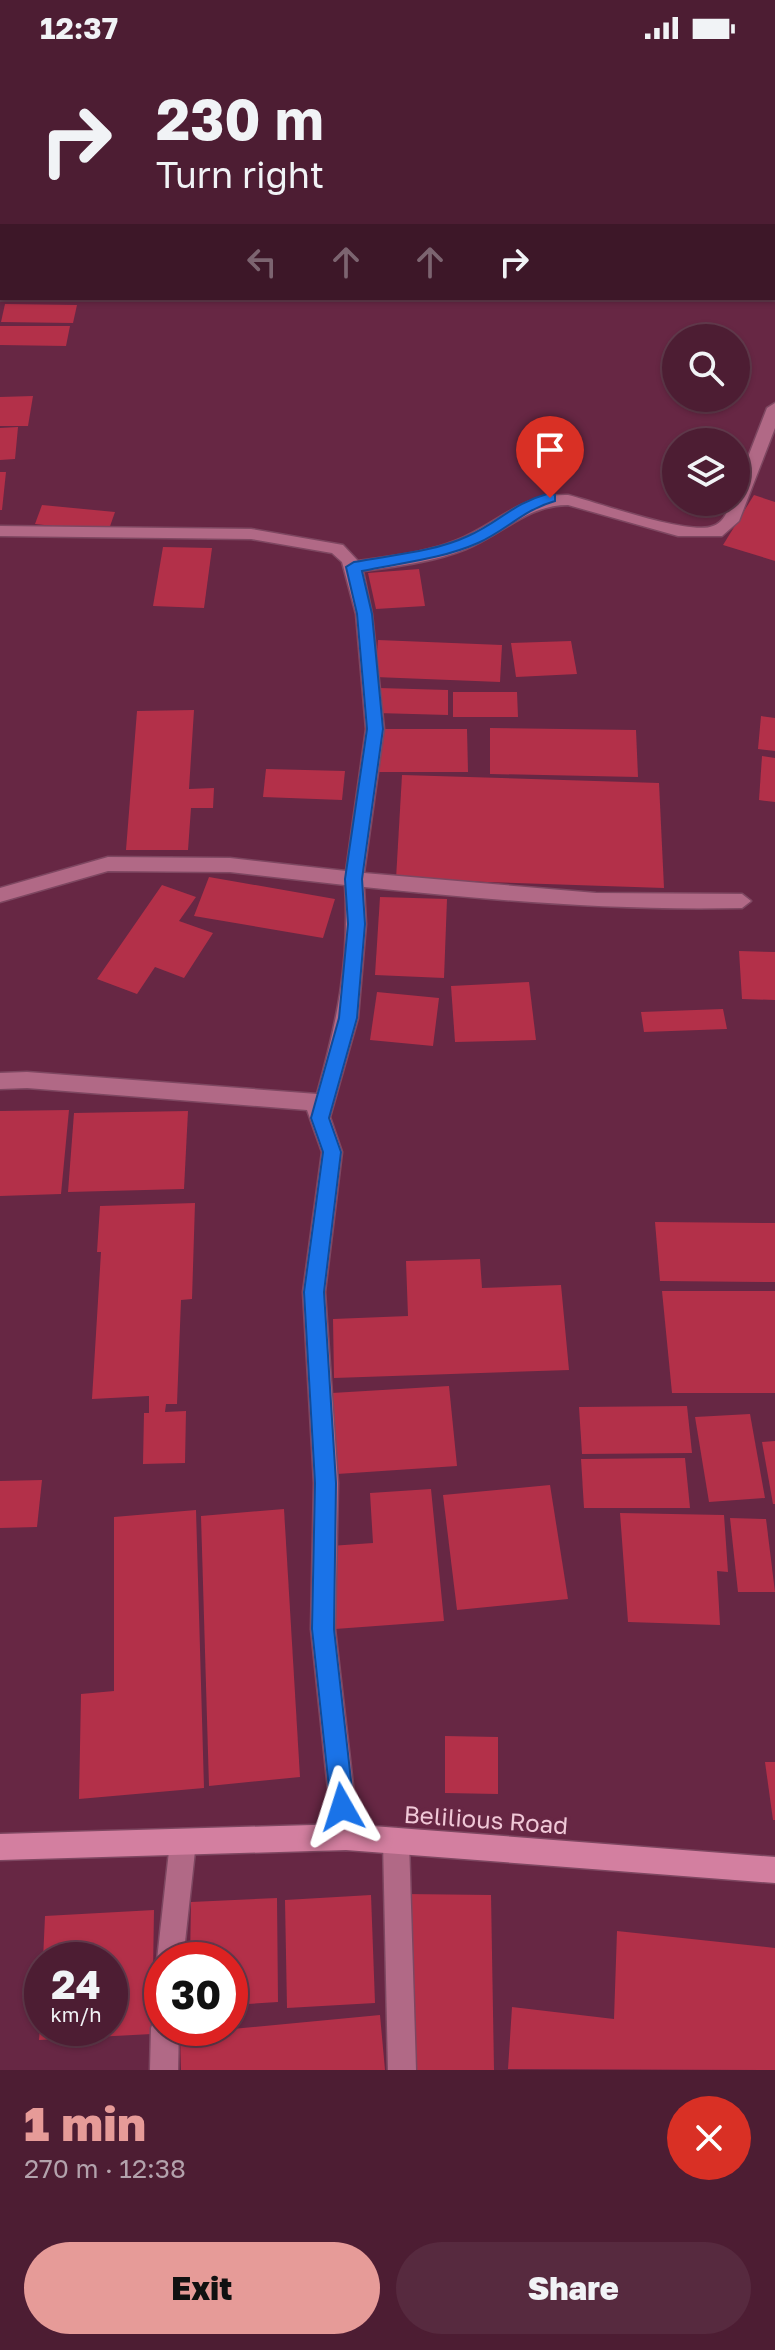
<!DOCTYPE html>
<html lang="en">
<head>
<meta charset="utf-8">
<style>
	:root { --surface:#4d1d33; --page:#572a3f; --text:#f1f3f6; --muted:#b3a2ac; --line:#643b4e; --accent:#e69b98 }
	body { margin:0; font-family:"Golos Text",sans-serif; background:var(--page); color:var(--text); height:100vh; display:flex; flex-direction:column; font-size:30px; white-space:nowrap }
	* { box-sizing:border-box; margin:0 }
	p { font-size:26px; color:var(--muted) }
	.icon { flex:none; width:44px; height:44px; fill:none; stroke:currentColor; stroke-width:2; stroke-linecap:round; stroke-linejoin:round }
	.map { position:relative; height:2014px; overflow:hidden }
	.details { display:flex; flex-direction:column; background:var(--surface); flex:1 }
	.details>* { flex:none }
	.banner { position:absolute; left:0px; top:0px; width:776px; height:244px; box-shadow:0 2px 6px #0004,0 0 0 2px var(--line); background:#4d1d33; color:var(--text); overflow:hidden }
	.fabs { position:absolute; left:662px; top:268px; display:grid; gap:16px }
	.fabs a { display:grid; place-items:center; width:88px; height:88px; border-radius:50%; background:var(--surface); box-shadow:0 2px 6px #0004,0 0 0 2px var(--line); font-size:40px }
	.speed { position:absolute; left:24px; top:1886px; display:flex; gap:16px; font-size:40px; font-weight:700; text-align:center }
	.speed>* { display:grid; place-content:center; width:104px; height:104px; border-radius:50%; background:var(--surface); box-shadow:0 2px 6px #0004,0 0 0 2px var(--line); line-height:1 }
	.speed small { font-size:20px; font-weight:400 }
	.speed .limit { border:12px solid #d22; background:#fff; color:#111 }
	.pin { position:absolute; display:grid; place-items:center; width:68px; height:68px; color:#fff; margin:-82px -34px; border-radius:50% 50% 50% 0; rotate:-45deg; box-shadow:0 0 8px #0007 }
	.pin .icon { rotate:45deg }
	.me { position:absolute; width:88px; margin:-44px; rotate:354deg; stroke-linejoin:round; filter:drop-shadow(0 0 6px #0008) }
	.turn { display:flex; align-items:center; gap:28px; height:168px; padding:0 24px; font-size:36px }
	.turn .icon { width:104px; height:104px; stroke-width:2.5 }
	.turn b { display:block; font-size:56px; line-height:68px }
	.lanes { display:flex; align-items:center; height:76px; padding:0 24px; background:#0003; justify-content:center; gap:40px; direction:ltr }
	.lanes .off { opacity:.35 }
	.round { display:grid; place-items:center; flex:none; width:84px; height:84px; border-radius:42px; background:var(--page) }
	.headline { display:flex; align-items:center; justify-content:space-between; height:136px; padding:0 24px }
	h1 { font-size:48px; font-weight:800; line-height:60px; color:var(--accent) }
	.primary-button { display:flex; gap:16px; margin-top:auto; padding:16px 24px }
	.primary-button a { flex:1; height:92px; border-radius:48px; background:var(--accent); color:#111; font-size:32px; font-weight:800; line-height:92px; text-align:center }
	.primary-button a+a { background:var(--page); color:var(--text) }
	.status { display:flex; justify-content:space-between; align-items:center; height:56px; padding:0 40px; background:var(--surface); direction:ltr }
	.status svg { height:22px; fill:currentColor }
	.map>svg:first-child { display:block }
	.building { fill:#b33049 }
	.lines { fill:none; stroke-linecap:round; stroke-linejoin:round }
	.minor-casing { stroke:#7e4761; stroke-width:3 }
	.major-casing { stroke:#7e4761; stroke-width:3 }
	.minor { fill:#b16986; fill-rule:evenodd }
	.major { fill:#d37fa0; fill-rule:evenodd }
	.route { fill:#1a73e8; stroke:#114b97; stroke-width:2 }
	.labels { text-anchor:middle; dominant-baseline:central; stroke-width:7; stroke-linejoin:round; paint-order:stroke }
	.near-street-label { font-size:24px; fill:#f0c8d7; stroke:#672744 }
</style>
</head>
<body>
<div class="status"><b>12:37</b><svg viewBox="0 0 49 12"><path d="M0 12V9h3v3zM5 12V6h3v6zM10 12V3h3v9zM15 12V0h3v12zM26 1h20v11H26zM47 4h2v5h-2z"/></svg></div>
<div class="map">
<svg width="775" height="2014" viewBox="0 0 775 2014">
	<rect width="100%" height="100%" fill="#672744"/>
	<g class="building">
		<path d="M5,248L77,249L73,267L1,266Z"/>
		<path d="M0,270H70L66,290L0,289Z"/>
		<path d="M33,340L28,370H0V341Z"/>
		<path d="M18,371L15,403L0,404V372Z"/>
		<path d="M0,416H6L2,454H0Z"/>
		<path d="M754,439L775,446V505L723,489Z"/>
		<path d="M42,449L115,456L108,476L35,468Z"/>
		<path d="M163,491L212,492L204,552L153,550Z"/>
		<path d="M419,513L425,550L376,553L368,517Z"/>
		<path d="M378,584L502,589L500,626L375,621Z"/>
		<path d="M571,585L577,618L516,621L511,587Z"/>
		<path d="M379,632L448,634V659L377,657Z"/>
		<path d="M453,636H517L518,661H453Z"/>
		<path d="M194,654L189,733L214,732L213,752H191L188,794H126L137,655Z"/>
		<path d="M761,660L775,662V695L758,693Z"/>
		<path d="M490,672L636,674L638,721L490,718Z"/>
		<path d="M375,673H467L468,716H374Z"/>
		<path d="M762,700L775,702V746L759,744Z"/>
		<path d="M266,713L345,715L342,744L263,741Z"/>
		<path d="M402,719L659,727L664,832L396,823Z"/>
		<path d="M209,821L335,843L323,882L194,860Z"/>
		<path d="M162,829L196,841L179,865L213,877L184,922L155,911L137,938L97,923Z"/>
		<path d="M380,841L447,843L444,922L375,919Z"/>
		<path d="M739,895L775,896V944L742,943Z"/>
		<path d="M529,926L536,984L455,986L451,930Z"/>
		<path d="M377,936L439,942L433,990L370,984Z"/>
		<path d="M723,953L727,973L644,976L641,956Z"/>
		<path d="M69,1054L61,1138L0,1140V1055Z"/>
		<path d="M188,1055L184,1133L68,1136L74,1057Z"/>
		<path d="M195,1147L192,1243L181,1244L177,1348H166L165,1356L186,1355L185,1407L143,1408L144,1357H149V1340L92,1343L101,1196H97L100,1150Z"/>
		<path d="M655,1166L775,1167V1226L660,1225Z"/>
		<path d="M480,1203L482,1232L561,1229L569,1314L334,1322L333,1263L408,1260L406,1205Z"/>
		<path d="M662,1235H775V1337H672Z"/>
		<path d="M449,1330L457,1410L337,1418L332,1337Z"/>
		<path d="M687,1350L692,1397L582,1398L579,1351Z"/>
		<path d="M750,1358L765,1442L709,1446L695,1361Z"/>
		<path d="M775,1385V1448H773L762,1386Z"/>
		<path d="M685,1402L690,1452H584L581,1403Z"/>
		<path d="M42,1424L37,1471L0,1472V1425Z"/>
		<path d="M550,1429L568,1543L457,1554L443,1439Z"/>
		<path d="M431,1433L444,1565L335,1573L330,1490L373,1487L370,1437Z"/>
		<path d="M284,1453L300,1721L209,1730L201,1460Z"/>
		<path d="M196,1454L204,1732L79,1743L81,1638L114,1635V1461Z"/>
		<path d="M620,1457L724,1459L728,1516L717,1515L720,1569L628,1566Z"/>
		<path d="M730,1462L766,1463L775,1536H738Z"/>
		<path d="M445,1680L498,1681V1738L445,1737Z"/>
		<path d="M765,1706H775V1764H773Z"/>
		<path d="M405,1838L491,1839L494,2014H403Z"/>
		<path d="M371,1839L375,1947L287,1952L285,1844Z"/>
		<path d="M277,1842L278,1946L230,1949V1904H190L191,1846Z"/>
		<path d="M154,1854L152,1978L39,1984L40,1972H110V1904H43L45,1860Z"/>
		<path d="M617,1875L775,1892V2014L508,2013L512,1951L614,1963Z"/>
		<path d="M380,1959L385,2014H181L180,1978Z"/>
	</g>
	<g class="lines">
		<defs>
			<g id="minor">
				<path d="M361,0H379L360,2Z"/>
				<rect x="0" y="28" width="2" height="8"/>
				<rect x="774" y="92" width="1" height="8"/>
				<path d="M0,220H2L0,234Z"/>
				<path d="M775,347V372L739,465L722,480H678L568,449C527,449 503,478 466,493C434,506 398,510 363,515L372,558L384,673L364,817L596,837L742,838L751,845L742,852C615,855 490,844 364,831L366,868L358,962L330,1061L342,1096L325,1236L338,1427L335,1573L359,1781L355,1790L346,1794L337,1790L333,1781L311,1573L314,1427L303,1236L322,1096L307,1054L27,1032L0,1033V1017L27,1016L317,1038C337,965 350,906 345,829L230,816L108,815L0,846V832L108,801L230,802L346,815L366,673L356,558L342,506L332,497L251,483L0,480V470L251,473L343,489L358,505C391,500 425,497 455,485C498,468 519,438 568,439C596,446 690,480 713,470C724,466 727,456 731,446H736V432L767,352Z"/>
				<path d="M396,1772L405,1776L409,1785L416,2014H388L383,1785L387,1776Z"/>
				<path d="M183,1773L192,1777L196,1786L183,1904H162V1914L157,1904L170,1786L174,1777Z"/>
				<path d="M162,1960V1972H179L178,2014H150L151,1972L155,1962Z"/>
			</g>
			<path id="major" d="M346,1768L775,1801V1827L346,1794L0,1804V1778Z"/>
		</defs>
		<use href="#minor" class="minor-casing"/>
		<use href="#major" class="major-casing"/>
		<use href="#minor" class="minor"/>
		<use href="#major" class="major"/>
	</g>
	<path class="route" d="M550,437L555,439V445C523,454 507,474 478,487C442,503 400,507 362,515L372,558L383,673L362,823L365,868L357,962L329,1062L341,1096L324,1236L336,1427L334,1573L354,1751L351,1760L342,1763L334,1760L331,1751L312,1573L315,1427L304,1236L323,1096L311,1062L339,962L348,868L345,823L367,673L357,558L346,511L354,506C391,499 434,496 468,480C500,466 511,448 550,437Z"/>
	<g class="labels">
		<g class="near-street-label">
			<text transform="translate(486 1763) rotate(4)">Belilious Road</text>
		</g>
	</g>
</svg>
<div class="fabs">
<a><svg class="icon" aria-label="search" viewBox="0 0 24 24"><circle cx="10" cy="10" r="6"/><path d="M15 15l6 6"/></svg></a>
<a><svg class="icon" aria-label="layers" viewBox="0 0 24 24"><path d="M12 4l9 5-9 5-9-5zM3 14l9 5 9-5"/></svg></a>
</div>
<div class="speed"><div>24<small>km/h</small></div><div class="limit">30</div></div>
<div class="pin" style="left:550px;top:442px;background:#d93025"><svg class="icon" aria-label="arrive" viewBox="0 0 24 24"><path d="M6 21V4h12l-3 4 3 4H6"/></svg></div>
<svg class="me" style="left:342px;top:1751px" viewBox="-20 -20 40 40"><path d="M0-17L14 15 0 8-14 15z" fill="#1a73e8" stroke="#fff" stroke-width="4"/></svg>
<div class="banner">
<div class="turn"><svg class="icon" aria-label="right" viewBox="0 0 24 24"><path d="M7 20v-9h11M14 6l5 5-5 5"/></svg><div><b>230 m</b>Turn right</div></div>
<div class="lanes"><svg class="icon off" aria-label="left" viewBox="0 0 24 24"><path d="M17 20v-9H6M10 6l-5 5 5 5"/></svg><svg class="icon off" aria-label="ahead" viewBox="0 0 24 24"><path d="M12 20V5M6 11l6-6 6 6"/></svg><svg class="icon off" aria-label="ahead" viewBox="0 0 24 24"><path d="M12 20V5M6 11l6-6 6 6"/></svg><svg class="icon" aria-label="right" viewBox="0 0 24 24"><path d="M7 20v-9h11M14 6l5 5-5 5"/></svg></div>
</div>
</div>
<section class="details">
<div class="headline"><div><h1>1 min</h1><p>270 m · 12:38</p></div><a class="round" style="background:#d93025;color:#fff"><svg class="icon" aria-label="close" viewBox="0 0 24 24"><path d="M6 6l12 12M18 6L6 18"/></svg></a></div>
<div class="primary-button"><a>Exit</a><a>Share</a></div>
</section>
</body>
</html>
